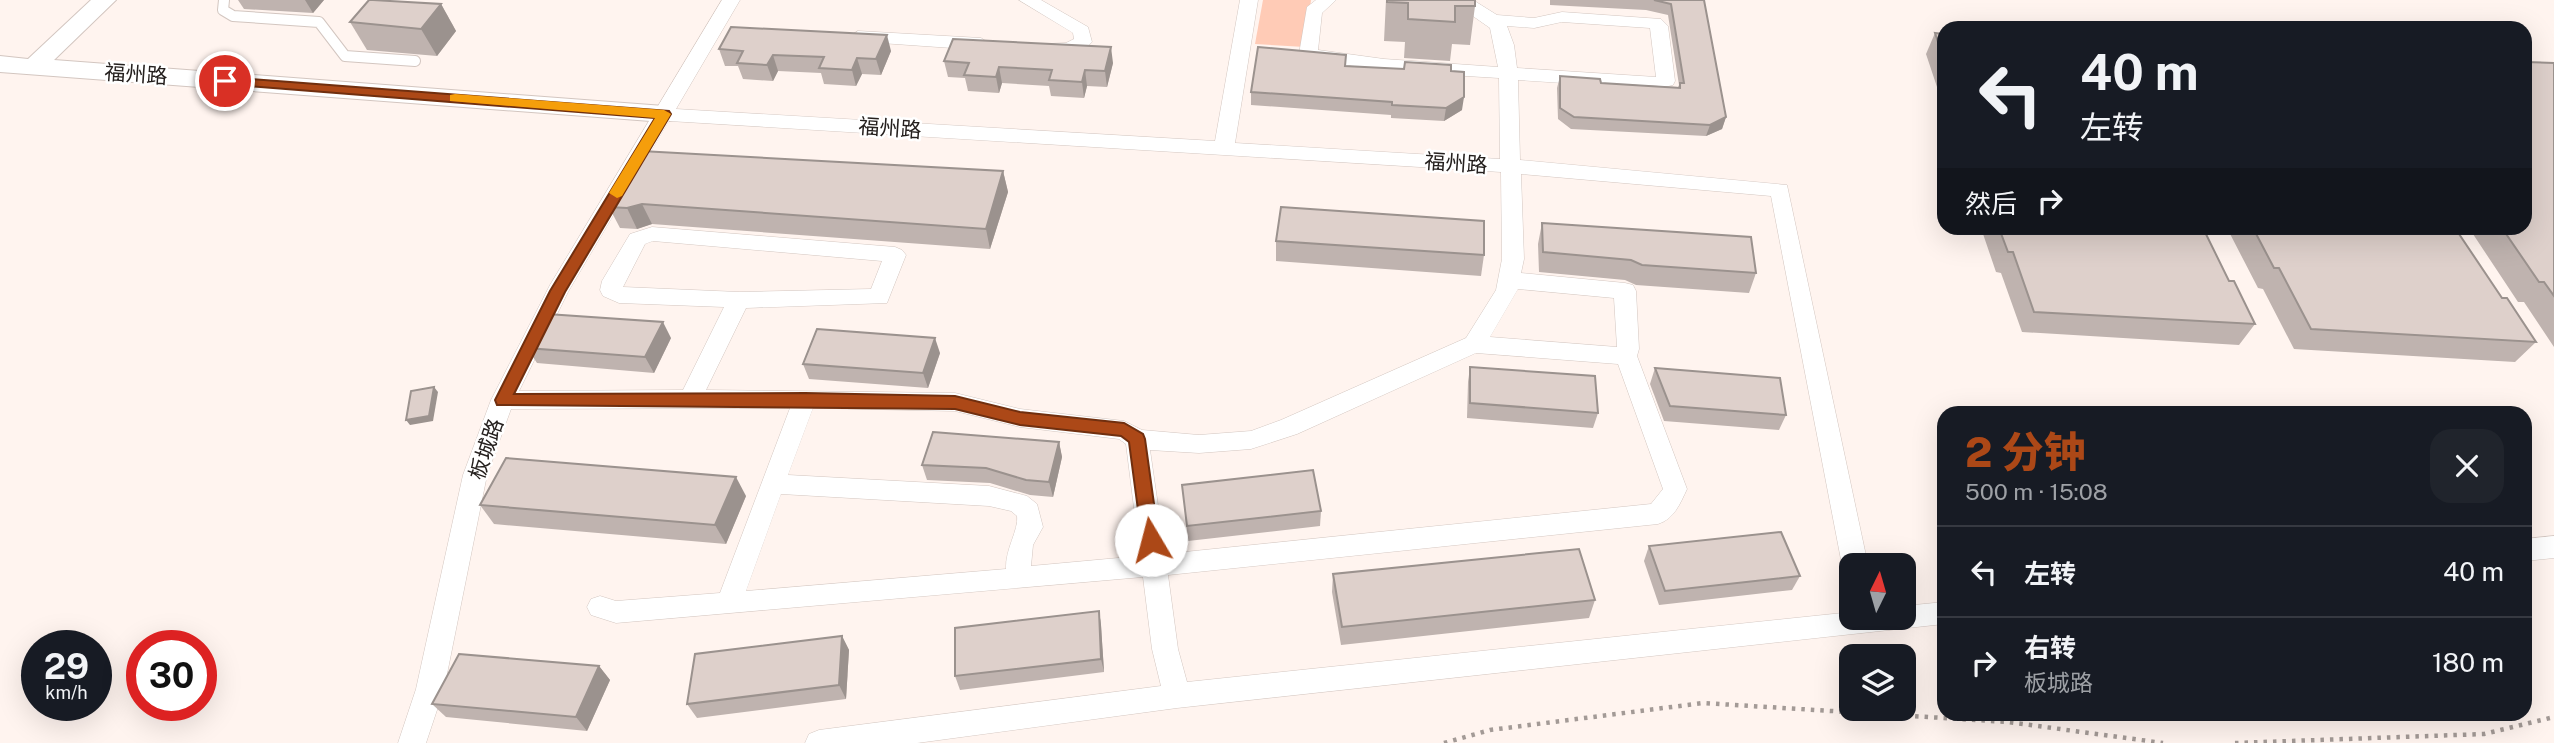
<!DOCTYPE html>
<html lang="zh">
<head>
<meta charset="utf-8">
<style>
	:root { --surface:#171b24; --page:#20242c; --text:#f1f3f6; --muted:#9ea1a6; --line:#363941; --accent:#ac4817 }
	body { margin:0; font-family:"Public Sans","Noto Sans SC",sans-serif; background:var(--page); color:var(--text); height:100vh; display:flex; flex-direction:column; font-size:26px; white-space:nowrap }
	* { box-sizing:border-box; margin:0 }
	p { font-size:23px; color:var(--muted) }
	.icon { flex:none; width:38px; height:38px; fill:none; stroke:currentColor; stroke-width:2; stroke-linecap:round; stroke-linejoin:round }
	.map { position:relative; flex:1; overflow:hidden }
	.drawer { position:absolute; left:1937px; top:406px; width:595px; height:315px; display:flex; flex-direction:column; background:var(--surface); border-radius:21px; box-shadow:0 7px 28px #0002 }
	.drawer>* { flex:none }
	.top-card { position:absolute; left:1937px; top:21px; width:595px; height:214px; border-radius:21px; box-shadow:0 7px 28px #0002; background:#171b24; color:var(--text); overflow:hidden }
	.needle { width:46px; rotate:5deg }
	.buttons { position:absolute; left:1839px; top:553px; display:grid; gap:14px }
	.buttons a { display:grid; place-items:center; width:77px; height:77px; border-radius:14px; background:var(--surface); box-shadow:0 7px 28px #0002; font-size:35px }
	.speed { position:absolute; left:21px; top:630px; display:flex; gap:14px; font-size:35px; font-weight:700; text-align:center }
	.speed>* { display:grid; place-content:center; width:91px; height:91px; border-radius:50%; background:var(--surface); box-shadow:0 7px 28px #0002; line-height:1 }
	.speed small { font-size:18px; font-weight:400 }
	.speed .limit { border:10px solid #d22; background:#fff; color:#111 }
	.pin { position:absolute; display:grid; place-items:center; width:60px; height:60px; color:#fff; margin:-30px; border:4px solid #fff; border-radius:50%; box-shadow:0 2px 7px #0007 }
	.me { position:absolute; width:77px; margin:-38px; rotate:352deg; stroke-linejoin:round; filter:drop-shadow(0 0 5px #0008) }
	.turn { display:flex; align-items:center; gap:24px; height:147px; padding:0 28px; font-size:32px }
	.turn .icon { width:91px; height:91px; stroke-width:2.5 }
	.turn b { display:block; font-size:49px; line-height:60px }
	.then { display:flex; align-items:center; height:66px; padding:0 28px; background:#0003; gap:14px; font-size:26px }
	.round { display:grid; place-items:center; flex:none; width:74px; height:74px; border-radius:21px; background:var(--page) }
	.head { display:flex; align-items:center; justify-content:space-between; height:119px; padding:0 28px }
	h1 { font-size:42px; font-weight:800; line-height:52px; color:var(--accent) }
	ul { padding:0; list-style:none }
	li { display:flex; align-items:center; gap:21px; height:91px; padding:0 28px; border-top:2px solid var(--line) }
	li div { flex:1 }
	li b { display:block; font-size:26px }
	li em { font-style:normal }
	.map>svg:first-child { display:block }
	.green { fill:#ffcbb6 }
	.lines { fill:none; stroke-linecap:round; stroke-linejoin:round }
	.service-casing { stroke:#d3c6c0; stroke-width:12 }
	.minor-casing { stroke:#d3c6c0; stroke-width:1 }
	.tertiary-casing { stroke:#d3c6c0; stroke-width:2 }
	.path { stroke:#a39a96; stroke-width:4.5; stroke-dasharray:3.5 6; stroke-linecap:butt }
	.service { stroke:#fff; stroke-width:10 }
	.minor { fill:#fff; fill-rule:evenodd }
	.tertiary { fill:#fff; fill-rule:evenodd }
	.wall { fill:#bfb3af }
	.shaded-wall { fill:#9b928e }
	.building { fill:#ded0cb; stroke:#9b928e; stroke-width:2 }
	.route { fill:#ac4817; stroke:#702f0f; stroke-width:2 }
	.slow { fill:#f59e0b }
	.labels { text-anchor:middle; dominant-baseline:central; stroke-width:5; stroke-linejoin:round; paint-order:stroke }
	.street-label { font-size:21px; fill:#25201e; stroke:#fff }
</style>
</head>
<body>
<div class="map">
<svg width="2554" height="743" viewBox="0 0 2554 743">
	<rect width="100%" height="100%" fill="#fff4ef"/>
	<path class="green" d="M1263,0H1311L1305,47L1255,44Z"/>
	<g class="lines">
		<defs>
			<path id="service" d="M224,0L223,10L233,16L319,22L345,56L415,61"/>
			<g id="minor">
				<path d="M722,0H740L676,109L1215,141L1240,0H1258L1235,143L1500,159L1499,78L1384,71L1301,58L1299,54L1307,7L1316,0H1336L1322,13L1318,50L1384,59L1498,67L1490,28L1450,0H1473L1497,15L1534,18L1562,12L1661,19L1668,26L1675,81L1673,85L1655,89L1518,80L1520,160L1787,185L1868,565H1852V575L1846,573L1842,565L1771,196L1521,174L1524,259L1521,273L1625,283L1633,285L1636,291L1639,349L1637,356L1687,489C1680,504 1674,519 1658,524L1168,575L1178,649L1187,682L1852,612V618H1904V606L1944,602V624L1177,708L917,743H805L809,734L819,730L1161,686L1152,649L1143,577L616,623L591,615L587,607L591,599L600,596L616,601L720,593L790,408L511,409L487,475L444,689L426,743H398L416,689L463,475L491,400L550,285ZM1562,22L1650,28L1656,77L1517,68L1514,45L1507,26L1534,28ZM669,121L1501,172L1502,259L1496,290L1466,338L1281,420L1251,431L1199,435L1142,430L1124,421L1020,409L955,393L706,390L746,308L887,303L906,255L902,250L895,247L652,227L630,234L602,281L600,290L603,296L619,303L724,307L683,390L519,391L568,292ZM653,241L882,261L871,289L739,292L623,287L645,244ZM1518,289L1614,298L1617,347L1490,337ZM1476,353L1618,364L1663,489L1651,504L1165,554L1150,450L1199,453L1251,449L1297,434ZM813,408L955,411L1020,427L1119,439L1126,444L1140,556L1031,566L1033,545L1043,527L1037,504L1027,496L989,486L788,475ZM781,494L989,506L1011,511L1017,516C1019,530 1005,549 1006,569L746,591Z"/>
				<path d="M1019,0H1041L1088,27L1092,42C1079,57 1057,57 1040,52L1037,48L1040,44L1066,43L1074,39L1073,33Z"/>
				<path d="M858,31L981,38L990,44L981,50L852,41L849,37Z"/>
				<path d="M2554,536V558L2525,561V539Z"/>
			</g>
			<path id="tertiary" d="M91,0H116L54,60L664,106L673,108L677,114L673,120L664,122L0,72V56L28,59Z"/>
		</defs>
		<use href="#service" class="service-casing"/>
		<use href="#minor" class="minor-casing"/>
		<use href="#tertiary" class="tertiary-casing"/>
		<g class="path">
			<path d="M1444,743L1490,730L1703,703L2008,722L2163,743"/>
			<path d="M2235,743L2484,734L2554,717"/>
		</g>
		<use href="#service" class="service"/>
		<use href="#minor" class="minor"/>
		<use href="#tertiary" class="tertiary"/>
	</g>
	<g class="wall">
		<path d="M238,0H324L313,13L244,9Z"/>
		<path d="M1386,0H1475V6L1470,45L1452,44L1450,61L1404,58L1405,42L1384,41Z"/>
		<path d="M1550,0H1704L1726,117L1722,129L1706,136L1571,129L1558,119L1557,88L1560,76L1601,83L1678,87L1679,85L1668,15L1646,10L1550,5Z"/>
		<path d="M441,4L456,31L437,56L367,50L350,22Z"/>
		<path d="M1935,33L1944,34V108L1926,54Z"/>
		<path d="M719,49L891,51L881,75L862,74L856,86L824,84L821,73L778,71L773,81L743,79L738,66H725Z"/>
		<path d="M944,61L1113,63L1107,87L1087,86L1084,98L1051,96L1049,86L1002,83L999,93L968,91L965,78L948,77Z"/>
		<path d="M2554,63V347L2524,302H2518L2469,228H2525Z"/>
		<path d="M1345,66L1451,71L1462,110L1444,121L1391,118V115L1251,105V92Z"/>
		<path d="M1003,171L1008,192L990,249L652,224L637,229L620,228L609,207Z"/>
		<path d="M1542,223L1756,273L1749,293L1636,285L1625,280L1539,272L1538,244Z"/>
		<path d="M1981,228H2203L2229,281L2255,324L2239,345L2022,332L2001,273L1996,272Z"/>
		<path d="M2227,228H2455L2502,298L2536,342L2515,362L2294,349L2263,289L2258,288Z"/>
		<path d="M1276,241L1484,255L1481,276L1276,261Z"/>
		<path d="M671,338L654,373L537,363L527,348Z"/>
		<path d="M940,353L928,388L809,379L803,364Z"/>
		<path d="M1470,367L1598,413L1593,428L1467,418L1468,382Z"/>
		<path d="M1655,368L1786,415L1779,430L1664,421L1650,384Z"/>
		<path d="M1059,442L1062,457L1053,497L1030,495L990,483L927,480L922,465Z"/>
		<path d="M1182,485L1321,511L1320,526L1188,541Z"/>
		<path d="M746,496L726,544L494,524L480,505Z"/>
		<path d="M1649,546L1800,576L1792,590L1659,605L1644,561Z"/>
		<path d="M1333,574L1595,600L1589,618L1341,645L1332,592Z"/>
		<path d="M1099,611L1101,625L1104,672L960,690L955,676Z"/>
		<path d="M842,636L849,650L846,699L697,718L687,704Z"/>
		<path d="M599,666L610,680L587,731L446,717L432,704Z"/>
	</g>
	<g class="shaded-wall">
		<path d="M305,0H324L313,13Z"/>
		<path d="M441,4L456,31L437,56L421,29Z"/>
		<path d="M887,35L891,51L881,75L876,59Z"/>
		<path d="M1111,47L1113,63L1107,87L1105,71Z"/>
		<path d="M773,55L778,71L773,81L767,65Z"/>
		<path d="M857,58L862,74L856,86L852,70Z"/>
		<path d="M999,67L1002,83L999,93L996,77Z"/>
		<path d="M1085,70L1087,86L1084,98L1082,82Z"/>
		<path d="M1464,97L1462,110L1444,121L1446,108Z"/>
		<path d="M1726,117L1722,129L1706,136L1710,125Z"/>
		<path d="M1003,171L1008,192L990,249L986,229Z"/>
		<path d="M642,204L652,224L637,229L627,208Z"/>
		<path d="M663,322L671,338L654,373L645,357Z"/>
		<path d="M935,338L940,353L928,388L923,373Z"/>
		<path d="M434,387L438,392L433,421L410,425L406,420Z"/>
		<path d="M1059,442L1062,457L1053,497L1049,482Z"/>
		<path d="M736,477L746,496L726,544L715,525Z"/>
		<path d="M1099,611L1101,625L1104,672L1101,659Z"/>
		<path d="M842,636L849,650L846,699L839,685Z"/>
		<path d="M599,666L610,680L587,731L576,717Z"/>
	</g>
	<g class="building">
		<path d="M369,0H373L441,4L421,29L350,22Z"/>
		<path d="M1387,0H1475V6H1455V22L1408,19V3L1387,2Z"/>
		<path d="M1654,0H1704L1726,117L1710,125L1574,117L1560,108V76L1600,79L1601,83L1680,88V83H1684L1671,4Z"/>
		<path d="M731,27L887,35L876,59L857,58L852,70L819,68L824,57L773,55L767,65L737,63L743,51L719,49Z"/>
		<path d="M1935,33L1944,34V60Z"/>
		<path d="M953,39L1111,47L1105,71L1085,70L1082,82L1049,80L1052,70L999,67L996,77L964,75L969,63L944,61Z"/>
		<path d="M1258,47L1346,55L1345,66L1404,69L1405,62L1451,65V71L1464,72V97L1446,108L1392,105V102L1251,92Z"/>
		<path d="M2525,62L2554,63V296L2544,282H2539L2502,228H2525Z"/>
		<path d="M641,151L1003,171L986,229L642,204L627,208L609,207Z"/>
		<path d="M1281,207L1484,221V255L1276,241Z"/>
		<path d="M1542,223L1751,237L1756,273L1642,265L1631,260L1543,252Z"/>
		<path d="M1999,228H2203L2229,281H2234L2255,324L2034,312L2013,252H2008Z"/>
		<path d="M2253,228H2455L2502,298H2507L2536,342L2311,329L2279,268H2274Z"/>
		<path d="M547,314L663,322L645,357L527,348Z"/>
		<path d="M817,329L935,338L923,373L803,364Z"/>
		<path d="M1470,367L1595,376L1598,413L1470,403Z"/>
		<path d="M1655,368L1780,378L1786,415L1670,406Z"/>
		<path d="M434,387L429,416L406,420L411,391Z"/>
		<path d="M933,432L1059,442L1049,482L1026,480L986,468L922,465Z"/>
		<path d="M506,458L736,477L715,525L480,505Z"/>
		<path d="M1313,470L1321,511L1187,526L1182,485Z"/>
		<path d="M1781,532L1800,576L1665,591L1649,546Z"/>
		<path d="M1579,549L1595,600L1342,627L1333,574Z"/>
		<path d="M1099,611L1101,659L955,676V628Z"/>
		<path d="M842,636L839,685L687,704L695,654Z"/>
		<path d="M459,654L599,666L576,717L432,704Z"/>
	</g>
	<path class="route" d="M225,77L669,111L671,114L565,292L514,394L805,393L955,396L1020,412L1124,423L1143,434L1145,439L1159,540L1157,545L1151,547L1144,545L1142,540L1129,442L1121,436L1020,425L955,409L497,405L495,400L550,291L655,118L221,84L219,81Z"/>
	<path class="slow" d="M455,94L664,110L671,114L622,196L617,198L609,193L655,118L450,101V95Z"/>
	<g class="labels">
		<g class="street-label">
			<text transform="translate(136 74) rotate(4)">福州路</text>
			<text transform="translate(890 128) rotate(4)">福州路</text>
			<text transform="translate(1456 163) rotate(4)">福州路</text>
			<text transform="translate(486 449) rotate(-71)">板城路</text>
		</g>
	</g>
</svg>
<div class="buttons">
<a><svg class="needle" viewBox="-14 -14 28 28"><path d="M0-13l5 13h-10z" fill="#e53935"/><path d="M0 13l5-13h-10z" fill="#9ea1a6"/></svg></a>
<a><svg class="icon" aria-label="layers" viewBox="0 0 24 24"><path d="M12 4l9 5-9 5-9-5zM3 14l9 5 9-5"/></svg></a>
</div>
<div class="speed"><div>29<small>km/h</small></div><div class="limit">30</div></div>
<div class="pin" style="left:225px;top:81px;background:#d93025"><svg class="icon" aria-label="arrive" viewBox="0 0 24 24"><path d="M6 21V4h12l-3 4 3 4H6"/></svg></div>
<svg class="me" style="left:1151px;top:540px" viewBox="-20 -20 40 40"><circle r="19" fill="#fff"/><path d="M0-13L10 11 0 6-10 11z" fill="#ac4817"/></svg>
<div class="top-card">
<div class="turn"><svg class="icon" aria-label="left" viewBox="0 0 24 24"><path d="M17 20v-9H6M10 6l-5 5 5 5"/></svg><div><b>40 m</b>左转</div></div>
<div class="then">然后<svg class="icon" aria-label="right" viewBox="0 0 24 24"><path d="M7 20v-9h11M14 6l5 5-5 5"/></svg></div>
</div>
<section class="drawer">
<div class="head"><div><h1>2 分钟</h1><p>500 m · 15:08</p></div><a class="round"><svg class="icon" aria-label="close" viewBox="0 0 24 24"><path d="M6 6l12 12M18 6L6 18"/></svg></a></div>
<ul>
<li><svg class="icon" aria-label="left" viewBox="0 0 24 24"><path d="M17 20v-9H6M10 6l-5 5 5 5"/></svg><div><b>左转</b></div><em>40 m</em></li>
<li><svg class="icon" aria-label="right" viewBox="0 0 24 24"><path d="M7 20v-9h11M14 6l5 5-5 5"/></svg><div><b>右转</b><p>板城路</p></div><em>180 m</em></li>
</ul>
</section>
</div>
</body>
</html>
